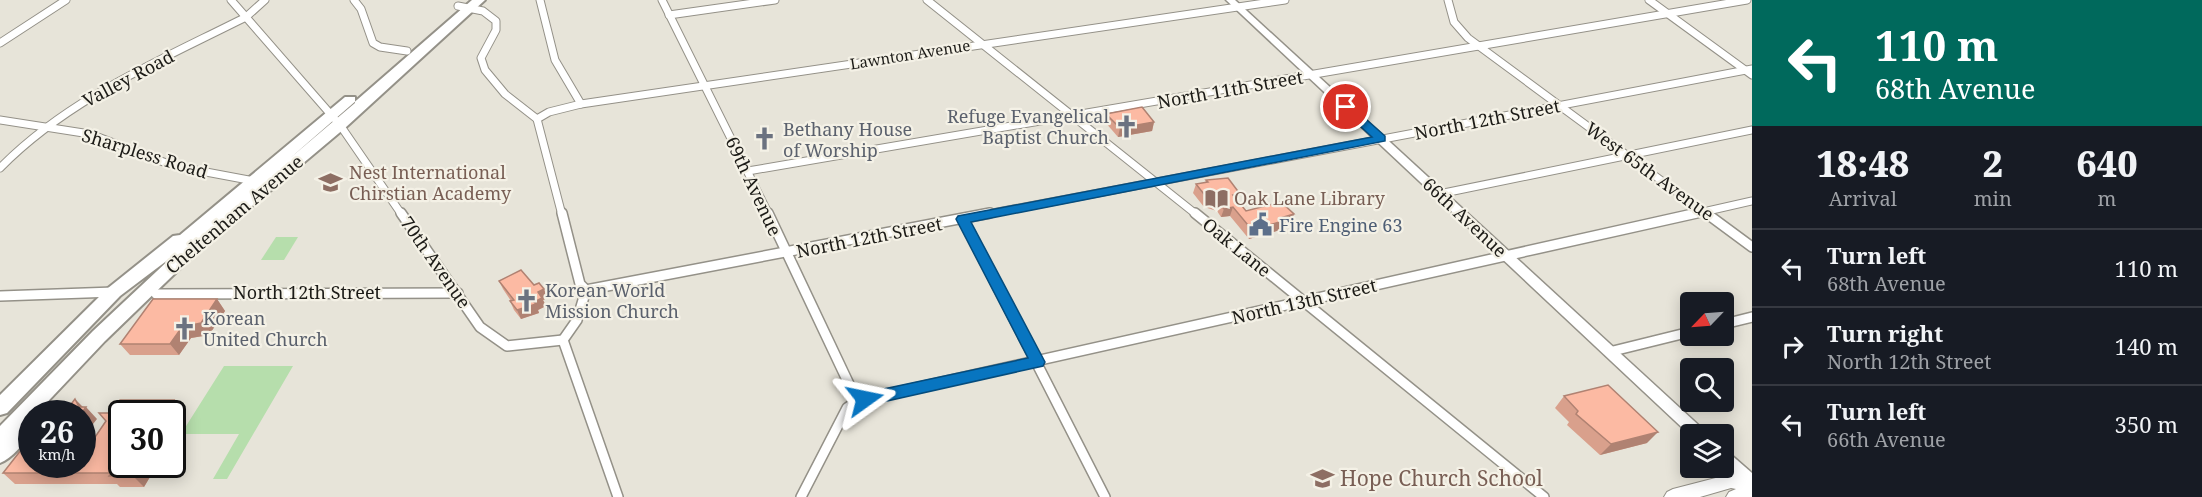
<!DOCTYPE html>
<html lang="en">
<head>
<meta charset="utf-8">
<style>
	:root { --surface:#171b24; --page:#20242c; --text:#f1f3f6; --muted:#9ea1a6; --line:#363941 }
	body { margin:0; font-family:"Noto Serif",serif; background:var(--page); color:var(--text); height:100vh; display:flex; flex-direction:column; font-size:22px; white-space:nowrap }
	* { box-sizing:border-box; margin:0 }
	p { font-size:20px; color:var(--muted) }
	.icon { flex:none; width:33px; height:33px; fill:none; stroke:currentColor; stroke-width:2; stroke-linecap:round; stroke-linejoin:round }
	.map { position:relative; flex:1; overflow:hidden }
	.sheet { display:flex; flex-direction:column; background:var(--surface); width:450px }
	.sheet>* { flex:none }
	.guide { background:#00695c; color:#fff; overflow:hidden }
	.needle { width:39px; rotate:245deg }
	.buttons { position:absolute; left:1680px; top:292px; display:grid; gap:12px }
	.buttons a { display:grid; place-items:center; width:54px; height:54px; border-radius:6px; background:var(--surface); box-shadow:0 3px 15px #0003; font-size:30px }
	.speed { position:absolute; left:18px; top:400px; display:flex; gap:12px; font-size:30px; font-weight:700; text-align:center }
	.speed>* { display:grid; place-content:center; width:78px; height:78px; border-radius:50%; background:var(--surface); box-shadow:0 3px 15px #0003; line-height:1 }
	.speed small { font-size:15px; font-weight:400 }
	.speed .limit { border:3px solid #111; border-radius:9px; background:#fff; color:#111 }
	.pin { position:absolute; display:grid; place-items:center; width:51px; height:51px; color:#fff; margin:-26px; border:3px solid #fff; border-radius:50%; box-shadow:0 2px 6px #0007 }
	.me { position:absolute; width:66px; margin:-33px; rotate:78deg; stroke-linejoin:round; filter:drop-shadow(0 0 4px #0008) }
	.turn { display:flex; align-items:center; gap:21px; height:126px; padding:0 24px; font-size:27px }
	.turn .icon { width:78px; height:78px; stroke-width:2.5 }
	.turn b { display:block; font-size:42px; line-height:51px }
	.eta { display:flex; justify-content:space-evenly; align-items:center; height:102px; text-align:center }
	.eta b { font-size:36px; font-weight:800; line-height:42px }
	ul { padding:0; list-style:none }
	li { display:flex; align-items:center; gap:18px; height:78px; padding:0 24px; border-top:2px solid var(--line) }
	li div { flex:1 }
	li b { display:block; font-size:22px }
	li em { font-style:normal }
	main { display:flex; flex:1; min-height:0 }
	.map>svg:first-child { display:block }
	.green { fill:#b6deac }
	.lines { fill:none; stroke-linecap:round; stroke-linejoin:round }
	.street-far1-casing { stroke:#949188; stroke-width:9 }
	.street-casing { stroke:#949188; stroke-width:12 }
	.secondary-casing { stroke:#949188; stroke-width:3 }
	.primary-casing { stroke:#949188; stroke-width:2 }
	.highway-casing { stroke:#949188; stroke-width:4 }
	.street-far1 { stroke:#fff; stroke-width:7 }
	.street { stroke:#fff; stroke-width:9 }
	.secondary { fill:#fff; fill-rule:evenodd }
	.primary { fill:#fff; fill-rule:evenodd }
	.highway { fill:#fff; fill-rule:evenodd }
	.wall { fill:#d9a08c }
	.shaded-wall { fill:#b08272 }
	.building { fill:#fcbaa3; stroke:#b08272; stroke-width:1.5 }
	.route { fill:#0875c0; stroke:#054c7d; stroke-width:1.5 }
	.labels { text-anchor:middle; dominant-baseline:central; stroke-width:4.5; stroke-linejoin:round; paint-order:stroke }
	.far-street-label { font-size:15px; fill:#1c1b17; stroke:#f4f1e6 }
	.street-label { font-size:18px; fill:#1c1b17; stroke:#f4f1e6 }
	.worship-label { font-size:18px; fill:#5b616d; stroke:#f4f1e6; text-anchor:start }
	.education-label { font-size:18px; fill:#785e54; stroke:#f4f1e6; text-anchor:start }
	.service-label { font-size:18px; fill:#4e5e75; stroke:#f4f1e6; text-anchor:start }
	.near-education-label { font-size:21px; fill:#785e54; stroke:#f4f1e6; text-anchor:start }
</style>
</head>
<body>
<main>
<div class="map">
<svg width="1752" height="497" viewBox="0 0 1752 497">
	<rect width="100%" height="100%" fill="#e7e4d9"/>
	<g class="green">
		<path d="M276,237H298L284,260H261Z"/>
		<path d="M224,366H293L227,479H213L239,434H181Z"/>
	</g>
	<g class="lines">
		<defs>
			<g id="street-far1">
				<path d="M231,0L340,125L402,215"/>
				<path d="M354,0L361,9L373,43L380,47L407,51"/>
				<path d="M540,0L555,60L581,104"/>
				<path d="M662,0L769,215"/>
				<path d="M927,0L1197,215"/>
				<path d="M1448,0L1454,22L1468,38L1708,215"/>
				<path d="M1649,0L1752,75"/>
				<path d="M458,6L483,11L496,21V30L481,58L485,70L505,94L537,119L562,215"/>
				<path d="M669,15L775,0"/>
				<path d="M0,43L66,0"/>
				<path d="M537,119L549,112L581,104L1285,0"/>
				<path d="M0,120L90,134L174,166L254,181"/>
				<path d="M0,168C69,98 159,61 246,17L265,0"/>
				<path d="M748,171L1747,0"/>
				<path d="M1439,194L1752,130"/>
				<path d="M982,215L1752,69"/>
				<path d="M1690,215L1752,201"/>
			</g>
			<g id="street">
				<path d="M401,213L480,327L507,346L563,340"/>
				<path d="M562,213L580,284L586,290"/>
				<path d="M768,213L857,401L847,408L801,497"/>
				<path d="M1195,213L1544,497"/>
				<path d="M1706,213L1752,247"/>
				<path d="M963,219L1105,497"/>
				<path d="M586,290L990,213"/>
				<path d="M156,294L458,293"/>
				<path d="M0,296L114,292"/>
				<path d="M1724,324L1752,317"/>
				<path d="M563,340L618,497"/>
				<path d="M563,340L577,320L586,290"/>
				<path d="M1609,352L1690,332"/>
				<path d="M857,401L1697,213"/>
			</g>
			<g id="secondary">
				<path d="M1226,0H1235L1705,431L1707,435H1690Z"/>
				<path d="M1724,451L1729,453L1752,473V490L1747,488L1724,466Z"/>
			</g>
			<path id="primary" d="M1731,474L1752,477V497H1726L1729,492L1736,489L1731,488L1700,497H1664L1667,492L1673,489Z"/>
			<path id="highway" d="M472,0H485L345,128L195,254L105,341L36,414H32V419L25,426L30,433C24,444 12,458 0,463V426L93,331L173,256L120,296L7,413L0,415V395L108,288L173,236L180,235L345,97H355V103L289,159Z"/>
		</defs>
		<use href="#street-far1" class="street-far1-casing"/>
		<use href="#street" class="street-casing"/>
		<use href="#secondary" class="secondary-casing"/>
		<use href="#primary" class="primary-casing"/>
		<use href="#highway" class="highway-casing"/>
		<use href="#street-far1" class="street-far1"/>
		<use href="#street" class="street"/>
		<use href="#secondary" class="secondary"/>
		<use href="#primary" class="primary"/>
		<use href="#highway" class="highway"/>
	</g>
	<g class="wall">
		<path d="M1106,114L1154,122L1152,131L1118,137L1105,122Z"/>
		<path d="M1206,180L1238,201L1246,211L1294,214L1290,223L1281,226L1280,230L1249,239L1230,216L1221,217L1217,211L1204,207L1193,193L1196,184L1205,183Z"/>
		<path d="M499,281L534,285L544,289L547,298L543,300L546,306L538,310L539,313L521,319L514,310L510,301H511L503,289Z"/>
		<path d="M217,299L225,311L209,335L191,338L179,355H130L120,344Z"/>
		<path d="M1564,396L1647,443L1600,455L1567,425L1569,422L1555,408Z"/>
		<path d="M184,412L178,420L182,424L122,465H157L144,487H120L117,484H15L3,473L32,465L89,446L111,413Z"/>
	</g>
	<g class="shaded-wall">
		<path d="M1154,122L1152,131L1118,137L1120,128Z"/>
		<path d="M1240,194L1237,202L1233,195Z"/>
		<path d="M1233,207L1230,216L1221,217L1224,209Z"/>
		<path d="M1294,214L1290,223L1281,226L1280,230L1249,239L1252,230L1280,218Z"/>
		<path d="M544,289L547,298L543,300L546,306L538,310L539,313L521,319L517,310L534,302L538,292Z"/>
		<path d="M217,299L225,311L209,335L191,338L179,355L170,344L182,327Z"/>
		<path d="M75,399L85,409L86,407L97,419L82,438V414H81Z"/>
		<path d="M174,400L184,412L178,420L182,424L172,440V414H167L166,413Z"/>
		<path d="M1658,432L1647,443L1600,455L1611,444Z"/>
		<path d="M140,465H157L144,487L133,476Z"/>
	</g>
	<g class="building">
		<path d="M1142,107L1154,122L1120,128L1106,114Z"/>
		<path d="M1228,178L1240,194L1233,195L1246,211L1281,202L1294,214L1280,218L1283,221L1252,230L1233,207L1224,209L1219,203L1207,198L1196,184L1208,182L1206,180Z"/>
		<path d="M521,270L534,285L539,283L544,289L538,292L542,298L534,302L536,304L517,310L510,301L514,300L499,281Z"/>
		<path d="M153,299H217L201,323L182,327L170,344H120Z"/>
		<path d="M1608,385L1658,432L1611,444L1576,414L1578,411L1564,396Z"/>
		<path d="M75,399L79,407H86L81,414H48L53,407H69Z"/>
		<path d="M120,400H174L166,413H173L172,414H122V465H140L133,476H109L111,473H3L32,436V465H82V446H89L106,421L99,413H111Z"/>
	</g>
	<path class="route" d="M1342,105H1350L1385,136V141L971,222L1045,362L1043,366L865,406L859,404L857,399L865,393L1028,358L956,219L958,216L1372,137L1342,110Z"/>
	<defs>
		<symbol id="church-bare" viewBox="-9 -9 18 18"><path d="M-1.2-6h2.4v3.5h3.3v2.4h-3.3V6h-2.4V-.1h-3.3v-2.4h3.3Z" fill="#6b7280" stroke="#f4f1e6" stroke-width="2.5" paint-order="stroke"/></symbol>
		<symbol id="school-bare" viewBox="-9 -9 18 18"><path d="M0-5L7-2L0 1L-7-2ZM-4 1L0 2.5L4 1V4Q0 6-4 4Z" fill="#8d6e63" stroke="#f4f1e6" stroke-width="2.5" paint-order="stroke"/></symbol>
		<symbol id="library-bare" viewBox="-9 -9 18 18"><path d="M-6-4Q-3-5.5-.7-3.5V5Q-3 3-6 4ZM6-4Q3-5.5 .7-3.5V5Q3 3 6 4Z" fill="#8d6e63" stroke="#f4f1e6" stroke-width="2.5" paint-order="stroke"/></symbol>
		<symbol id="civic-bare" viewBox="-9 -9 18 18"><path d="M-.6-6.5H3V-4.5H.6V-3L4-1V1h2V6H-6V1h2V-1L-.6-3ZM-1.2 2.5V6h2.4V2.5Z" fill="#5c6f8a" stroke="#f4f1e6" stroke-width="2.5" paint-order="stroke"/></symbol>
	</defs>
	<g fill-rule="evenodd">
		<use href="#church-bare" x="1110" y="110" width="33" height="33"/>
		<use href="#church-bare" x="748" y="122" width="33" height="33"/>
		<use href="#school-bare" x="314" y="166" width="33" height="33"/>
		<use href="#library-bare" x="1200" y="182" width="33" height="33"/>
		<use href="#civic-bare" x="1244" y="208" width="33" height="33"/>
		<use href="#church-bare" x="510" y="284" width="33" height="33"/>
		<use href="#church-bare" x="168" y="312" width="33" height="33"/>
		<use href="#school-bare" x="1306" y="462" width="33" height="33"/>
	</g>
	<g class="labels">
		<g class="far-street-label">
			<text transform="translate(910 54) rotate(-9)">Lawnton Avenue</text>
		</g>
		<g class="street-label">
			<text transform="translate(128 78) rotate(-28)">Valley Road</text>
			<text transform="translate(1230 89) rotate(-10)">North 11th Street</text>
			<text transform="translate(1487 119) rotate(-11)">North 12th Street</text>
			<text transform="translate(145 153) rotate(17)">Sharpless Road</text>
			<text transform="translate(1650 171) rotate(36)">West 65th Avenue</text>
			<text transform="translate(754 186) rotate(65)">69th Avenue</text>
			<text transform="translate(234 214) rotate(-40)">Cheltenham Avenue</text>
			<text transform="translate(1465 217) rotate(43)">66th Avenue</text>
			<text transform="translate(869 237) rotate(-11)">North 12th Street</text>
			<text transform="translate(1237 247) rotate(39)">Oak Lane</text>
			<text transform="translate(436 262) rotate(55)">70th Avenue</text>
			<text x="307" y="292">North 12th Street</text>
			<text transform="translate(1304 301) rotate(-13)">North 13th Street</text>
		</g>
		<g class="worship-label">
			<text x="1109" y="116" text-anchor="end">Refuge Evangelical<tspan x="1109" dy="21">Baptist Church</tspan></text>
			<text x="783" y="129">Bethany House<tspan x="783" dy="21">of Worship</tspan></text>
			<text x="545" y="290">Korean World<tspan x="545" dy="21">Mission Church</tspan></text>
			<text x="203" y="318">Korean<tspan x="203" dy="21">United Church</tspan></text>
		</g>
		<g class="education-label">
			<text x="349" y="172">Nest International<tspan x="349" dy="21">Chirstian Academy</tspan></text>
			<text x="1234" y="198">Oak Lane Library</text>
		</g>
		<g class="service-label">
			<text x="1279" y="225">Fire Engine 63</text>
		</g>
		<g class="near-education-label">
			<text x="1340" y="478">Hope Church School</text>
		</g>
	</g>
</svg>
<div class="buttons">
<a><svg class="needle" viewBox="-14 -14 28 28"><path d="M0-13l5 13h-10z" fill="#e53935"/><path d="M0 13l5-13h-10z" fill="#9ea1a6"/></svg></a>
<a><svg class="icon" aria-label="search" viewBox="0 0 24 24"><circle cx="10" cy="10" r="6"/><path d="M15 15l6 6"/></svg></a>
<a><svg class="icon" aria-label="layers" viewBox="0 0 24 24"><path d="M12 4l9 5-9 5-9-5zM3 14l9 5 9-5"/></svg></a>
</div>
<div class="speed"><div>26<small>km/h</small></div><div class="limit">30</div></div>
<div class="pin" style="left:1346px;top:107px;background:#d93025"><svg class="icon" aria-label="arrive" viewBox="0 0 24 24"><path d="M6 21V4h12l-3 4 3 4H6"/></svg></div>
<svg class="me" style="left:865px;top:399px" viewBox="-20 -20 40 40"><path d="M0-17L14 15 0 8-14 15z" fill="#0875c0" stroke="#fff" stroke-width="4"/></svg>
</div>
<section class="sheet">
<div class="guide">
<div class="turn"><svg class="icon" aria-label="left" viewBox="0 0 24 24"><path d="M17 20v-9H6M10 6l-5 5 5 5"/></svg><div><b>110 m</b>68th Avenue</div></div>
</div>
<div class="eta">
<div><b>18:48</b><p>Arrival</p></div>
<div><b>2</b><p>min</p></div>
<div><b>640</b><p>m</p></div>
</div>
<ul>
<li><svg class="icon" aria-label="left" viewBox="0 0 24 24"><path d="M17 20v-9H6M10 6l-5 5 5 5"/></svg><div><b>Turn left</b><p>68th Avenue</p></div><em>110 m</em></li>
<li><svg class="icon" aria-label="right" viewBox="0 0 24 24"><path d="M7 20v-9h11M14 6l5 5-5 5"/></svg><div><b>Turn right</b><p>North 12th Street</p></div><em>140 m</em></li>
<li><svg class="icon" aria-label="left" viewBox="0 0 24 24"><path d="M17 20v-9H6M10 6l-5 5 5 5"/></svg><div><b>Turn left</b><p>66th Avenue</p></div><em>350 m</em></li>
</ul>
</section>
</main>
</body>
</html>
